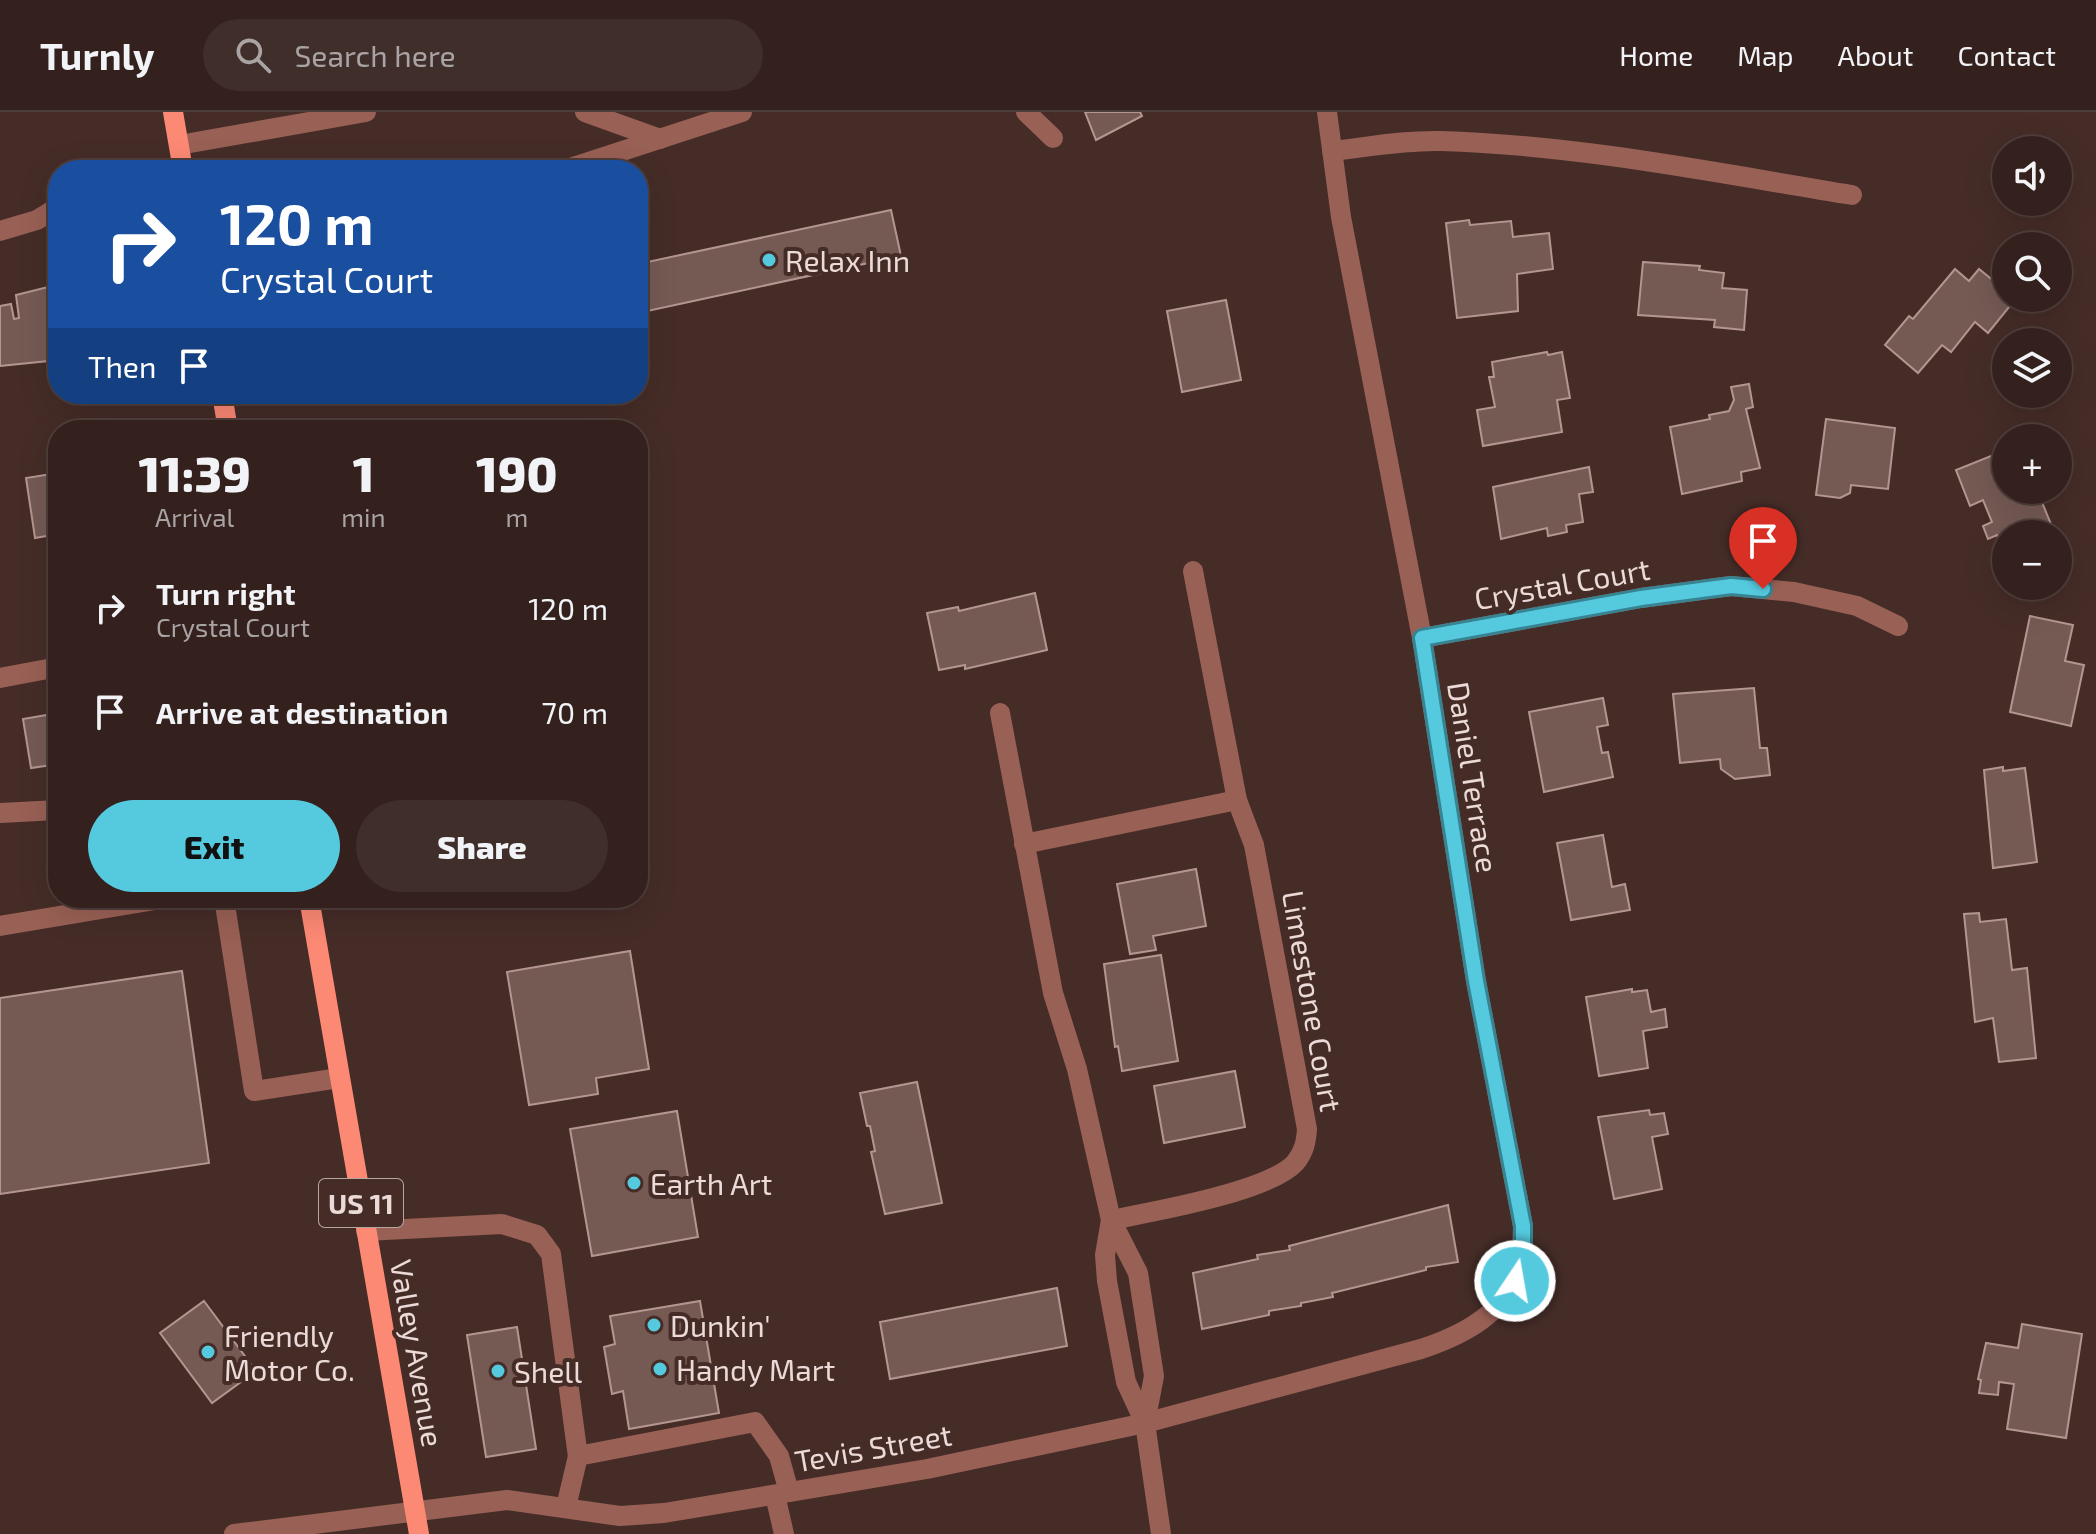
<!DOCTYPE html>
<html lang="en">
<head>
<meta charset="utf-8">
<style>
	:root { --surface:#34211d; --page:#3f2e2a; --text:#f1f3f6; --muted:#a9a3a4; --line:#4e3e3b; --accent:#55cadf }
	body { margin:0; font-family:"Exo 2",sans-serif; background:var(--page); color:var(--text); height:100vh; display:flex; flex-direction:column; font-size:30px; white-space:nowrap }
	* { box-sizing:border-box; margin:0 }
	p { font-size:26px; color:var(--muted) }
	.icon { flex:none; width:44px; height:44px; fill:none; stroke:currentColor; stroke-width:2; stroke-linecap:round; stroke-linejoin:round }
	.map { position:relative; flex:1; overflow:hidden }
	.panel { position:absolute; left:48px; top:308px; width:600px; height:488px; display:flex; flex-direction:column; background:var(--surface); border-radius:32px; box-shadow:0 8px 32px #0002,0 0 0 2px var(--line) }
	.panel>* { flex:none }
	.guide { position:absolute; left:48px; top:48px; width:600px; height:244px; border-radius:32px; box-shadow:0 8px 32px #0002,0 0 0 2px var(--line); background:#1a4fa0; color:#fff; overflow:hidden }
	.tools { position:absolute; left:1992px; top:24px; display:grid; gap:16px }
	.tools a { display:grid; place-items:center; width:80px; height:80px; border-radius:50%; background:var(--surface); box-shadow:0 8px 32px #0002,0 0 0 2px var(--line); font-size:40px }
	.pin { position:absolute; display:grid; place-items:center; width:68px; height:68px; color:#fff; margin:-82px -34px; border-radius:50% 50% 50% 0; rotate:-45deg; box-shadow:0 0 8px #0007 }
	.pin .icon { rotate:45deg }
	.me { position:absolute; width:88px; margin:-44px; rotate:12deg; stroke-linejoin:round; filter:drop-shadow(0 0 6px #0008) }
	.turn { display:flex; align-items:center; gap:28px; height:168px; padding:0 40px; font-size:36px }
	.turn .icon { width:104px; height:104px; stroke-width:2.5 }
	.turn b { display:block; font-size:56px; line-height:68px }
	.then { display:flex; align-items:center; height:76px; padding:0 40px; background:#0003; gap:16px; font-size:30px }
	.eta { display:flex; justify-content:space-evenly; align-items:center; height:136px; text-align:center }
	.eta b { font-size:48px; font-weight:800; line-height:56px }
	.action { display:flex; gap:16px; margin-top:auto; padding:16px 40px }
	.action a { flex:1; height:92px; border-radius:48px; background:var(--accent); color:#111; font-size:32px; font-weight:800; line-height:92px; text-align:center }
	.action a+a { background:var(--page); color:var(--text) }
	ul { padding:0; list-style:none }
	li { display:flex; align-items:center; gap:24px; height:104px; padding:0 40px }
	li div { flex:1 }
	li b { display:block; font-size:30px }
	li em { font-style:normal }
	header { display:flex; align-items:center; gap:48px; box-sizing:border-box; height:112px; padding:0 40px; background:var(--surface); border-bottom:2px solid var(--line) }
	header strong { font-size:38px }
	nav { display:flex; gap:44px; margin-inline-start:auto; font-size:28px }
	.search { width:560px; height:72px; background:var(--page); display:flex; align-items:center; gap:20px; box-sizing:border-box; padding:0 28px; border-radius:44px; color:var(--muted); font-size:30px }
	.map>svg:first-child { display:block }
	.building { fill:#755a54; stroke:#b49690; stroke-width:2 }
	.lines { fill:none; stroke-linecap:round; stroke-linejoin:round }
	.minor { stroke:#996055; stroke-width:20 }
	.major { stroke:#fc8974; stroke-width:20 }
	.route-casing { stroke:#378391; stroke-width:20 }
	.route { stroke:#55cadf; stroke-width:14 }
	.poi-dot { fill:#55cadf; stroke:#452c27; stroke-width:3 }
	.labels { text-anchor:middle; dominant-baseline:central; stroke-width:8; stroke-linejoin:round; paint-order:stroke }
	.shield { fill:#452c27; stroke:#b9a6a2; stroke-width:2 }
	.shield-label { font-size:28px; font-weight:bold; fill:#ebdad7 }
	.poi-label { font-size:30px; fill:#ebdad7; stroke:#452c27; text-anchor:start }
	.street-label { font-size:30px; fill:#ebdad7; stroke:#452c27 }
</style>
</head>
<body>
<header>
<strong>Turnly</strong>
<div class="search"><svg class="icon" aria-label="search" viewBox="0 0 24 24"><circle cx="10" cy="10" r="6"/><path d="M15 15l6 6"/></svg>Search here</div>
<nav><a>Home</a><a>Map</a><a>About</a><a>Contact</a></nav>
</header>
<div class="map">
<svg width="2096" height="1422" viewBox="0 0 2096 1422">
	<rect width="100%" height="100%" fill="#452c27"/>
	<g class="building">
		<path d="M1085,0H1140L1142,4L1096,28Z"/>
		<path d="M891,98L901,144L638,201V152Z"/>
		<path d="M1469,108L1470,113L1511,109L1513,125L1549,121L1553,157L1517,162L1518,199L1457,206L1446,111Z"/>
		<path d="M1643,150L1700,154L1699,158L1724,161L1722,176L1747,178L1744,218L1714,215L1715,208L1638,203Z"/>
		<path d="M1955,157L1969,169L1979,157L2001,175L2006,186L2014,189L1988,221L1975,210L1951,240L1942,233L1918,261L1885,233L1909,204L1913,207Z"/>
		<path d="M56,173L58,248L0,254V194L11,192L14,207L19,206L16,183Z"/>
		<path d="M1226,188L1241,268L1182,280L1167,199Z"/>
		<path d="M1547,240L1548,243L1562,240L1570,286L1557,288L1562,320L1483,334L1477,298L1495,295L1489,265H1494L1492,250Z"/>
		<path d="M1749,272L1753,295L1746,297L1760,356L1741,360L1742,369L1682,382L1670,315L1710,307L1709,303L1729,299L1734,288L1731,275Z"/>
		<path d="M1826,307L1895,316L1888,377L1851,373L1850,381L1840,386L1816,383Z"/>
		<path d="M2006,338V378H2037L2055,422H2006V445L1997,423L1988,427L1983,414L1992,410L1983,388L1970,394L1956,358Z"/>
		<path d="M1589,355L1593,380L1579,382L1583,410L1566,413L1567,420L1548,424L1547,416L1501,427L1493,375Z"/>
		<path d="M58,361V422L35,426L26,366Z"/>
		<path d="M1035,481L1047,538L965,557V553L939,558L927,501L958,495L959,499Z"/>
		<path d="M2030,504L2073,513L2065,549L2084,553L2071,614L2010,600Z"/>
		<path d="M1754,576L1760,636H1767L1770,663L1735,667L1721,657L1720,647L1680,651L1673,582Z"/>
		<path d="M1603,586L1608,613L1597,615L1602,641L1608,640L1613,665L1544,680L1529,600Z"/>
		<path d="M58,601V669H55L52,653L31,656L23,607Z"/>
		<path d="M2003,655V659L2025,656L2037,750L1993,756L1984,658Z"/>
		<path d="M1603,723L1612,775L1625,772L1630,798L1571,808L1557,731Z"/>
		<path d="M1196,757L1206,814L1153,824L1156,838L1130,842L1117,772Z"/>
		<path d="M1979,801L1980,810L2006,807L2012,858L2027,856L2036,946L1999,950L1993,906L1975,910L1964,802Z"/>
		<path d="M630,839L649,957L596,966L598,982L529,993L507,860Z"/>
		<path d="M1161,843L1178,949L1122,959L1118,934L1115,935L1104,852Z"/>
		<path d="M182,859L209,1051L0,1082V886Z"/>
		<path d="M1632,877V880L1647,878L1651,900L1665,897L1667,915L1643,919L1648,956L1599,964L1586,885Z"/>
		<path d="M1235,959L1245,1015L1164,1031L1154,974Z"/>
		<path d="M917,970L942,1091L885,1102L871,1040L875,1039L870,1014H867L860,981Z"/>
		<path d="M1649,998L1650,1003L1664,1001L1668,1022L1652,1025L1662,1077L1614,1087L1598,1005Z"/>
		<path d="M677,999L698,1125L592,1144L570,1017Z"/>
		<path d="M1448,1093L1458,1150L1426,1155V1158L1332,1181L1333,1185L1301,1191V1194L1269,1199V1203L1202,1217L1193,1161L1258,1147L1257,1143L1290,1138L1289,1134Z"/>
		<path d="M1057,1176L1067,1234L890,1267L880,1210Z"/>
		<path d="M204,1189L256,1259L212,1291L160,1221Z"/>
		<path d="M700,1189L719,1301L629,1317L623,1279L612,1282L604,1235L615,1232L610,1204Z"/>
		<path d="M2022,1212L2082,1222L2066,1326L2007,1317L2014,1272L1999,1270L1998,1283L1979,1281L1981,1268L1978,1267L1986,1231L2018,1236Z"/>
		<path d="M517,1215L536,1337L486,1345L467,1223Z"/>
	</g>
	<g class="lines">
		<g class="minor">
			<path d="M585,0L660,27"/>
			<path d="M1026,0L1053,26"/>
			<path d="M179,33L366,0"/>
			<path d="M1332,39C1368,35 1405,28 1441,29C1579,33 1717,61 1852,83"/>
			<path d="M564,58L742,0"/>
			<path d="M0,119L37,108L58,95"/>
			<path d="M1422,526L1641,486L1731,474L1794,480L1857,494L1898,514"/>
			<path d="M0,566L58,555"/>
			<path d="M1000,601L1053,881L1077,957L1111,1108L1138,1161L1154,1264L1145,1311"/>
			<path d="M0,701L58,698"/>
			<path d="M1024,732L1237,688"/>
			<path d="M224,786L254,979L339,966"/>
			<path d="M0,814L167,786"/>
			<path d="M1111,1108C1151,1100 1268,1080 1295,1051C1304,1040 1306,1031 1307,1017L1254,733L1237,688L1193,459"/>
			<path d="M1111,1108L1105,1143L1107,1169L1126,1270L1145,1311L1161,1422"/>
			<path d="M366,1119L502,1112L537,1123L551,1142L578,1345"/>
			<path d="M775,1383L784,1422"/>
			<path d="M566,1395L578,1344L755,1310L779,1344L789,1380"/>
			<path d="M234,1422L507,1388L620,1404L664,1401L927,1357L1145,1311L1421,1237C1485,1216 1523,1187 1523,1114L1476,869L1422,526L1341,105L1327,0"/>
		</g>
		<g class="major">
			<path d="M173,0L183,58"/>
			<path d="M222,282L228,318"/>
			<path d="M309,786L419,1422"/>
		</g>
	</g>
	<g class="lines">
		<defs>
			<path id="route" d="M1515,1169L1523,1142V1114L1476,869L1422,526L1641,486L1731,474L1763,477"/>
		</defs>
		<use href="#route" class="route-casing"/>
		<use href="#route" class="route"/>
	</g>
	<g class="poi-dot">
		<circle cx="769" cy="148" r="8"/>
		<circle cx="634" cy="1071" r="8"/>
		<circle cx="654" cy="1213" r="8"/>
		<circle cx="208" cy="1240" r="8"/>
		<circle cx="660" cy="1257" r="8"/>
		<circle cx="498" cy="1259" r="8"/>
	</g>
	<g class="labels">
		<rect class="shield" x="319" y="1067" width="84" height="48" rx="6"/>
		<g class="shield-label">
			<text x="361" y="1091">US 11</text>
		</g>
		<g class="poi-label">
			<text x="785" y="148">Relax Inn</text>
			<text x="650" y="1071">Earth Art</text>
			<text x="670" y="1213">Dunkin'</text>
			<text x="224" y="1223">Friendly<tspan x="224" dy="34">Motor Co.</tspan></text>
			<text x="676" y="1257">Handy Mart</text>
			<text x="514" y="1259">Shell</text>
		</g>
		<g class="street-label">
			<text transform="translate(1562 471) rotate(-10)">Crystal Court</text>
			<text transform="translate(1474 665) rotate(81)">Daniel Terrace</text>
			<text transform="translate(1313 889) rotate(80)">Limestone Court</text>
			<text transform="translate(418 1241) rotate(80)">Valley Avenue</text>
			<text transform="translate(873 1335) rotate(-10)">Tevis Street</text>
		</g>
	</g>
</svg>
<div class="tools">
<a><svg class="icon" aria-label="sound" viewBox="0 0 24 24"><path d="M4 9h4l5-4v14l-5-4H4zM17 9q2 3 0 6"/></svg></a>
<a><svg class="icon" aria-label="search" viewBox="0 0 24 24"><circle cx="10" cy="10" r="6"/><path d="M15 15l6 6"/></svg></a>
<a><svg class="icon" aria-label="layers" viewBox="0 0 24 24"><path d="M12 4l9 5-9 5-9-5zM3 14l9 5 9-5"/></svg></a>
<a>+</a>
<a>−</a>
</div>
<div class="pin" style="left:1763px;top:477px;background:#d93025"><svg class="icon" aria-label="arrive" viewBox="0 0 24 24"><path d="M6 21V4h12l-3 4 3 4H6"/></svg></div>
<svg class="me" style="left:1515px;top:1169px" viewBox="-20 -20 40 40"><circle r="17" fill="#55cadf" stroke="#fff" stroke-width="3"/><path d="M0-11L8 9 0 5-8 9z" fill="#fff"/></svg>
<div class="guide">
<div class="turn"><svg class="icon" aria-label="right" viewBox="0 0 24 24"><path d="M7 20v-9h11M14 6l5 5-5 5"/></svg><div><b>120 m</b>Crystal Court</div></div>
<div class="then">Then<svg class="icon" aria-label="arrive" viewBox="0 0 24 24"><path d="M6 21V4h12l-3 4 3 4H6"/></svg></div>
</div>
<section class="panel">
<div class="eta">
<div><b>11:39</b><p>Arrival</p></div>
<div><b>1</b><p>min</p></div>
<div><b>190</b><p>m</p></div>
</div>
<ul>
<li><svg class="icon" aria-label="right" viewBox="0 0 24 24"><path d="M7 20v-9h11M14 6l5 5-5 5"/></svg><div><b>Turn right</b><p>Crystal Court</p></div><em>120 m</em></li>
<li><svg class="icon" aria-label="arrive" viewBox="0 0 24 24"><path d="M6 21V4h12l-3 4 3 4H6"/></svg><div><b>Arrive at destination</b></div><em>70 m</em></li>
</ul>
<div class="action"><a>Exit</a><a>Share</a></div>
</section>
</div>
</body>
</html>
